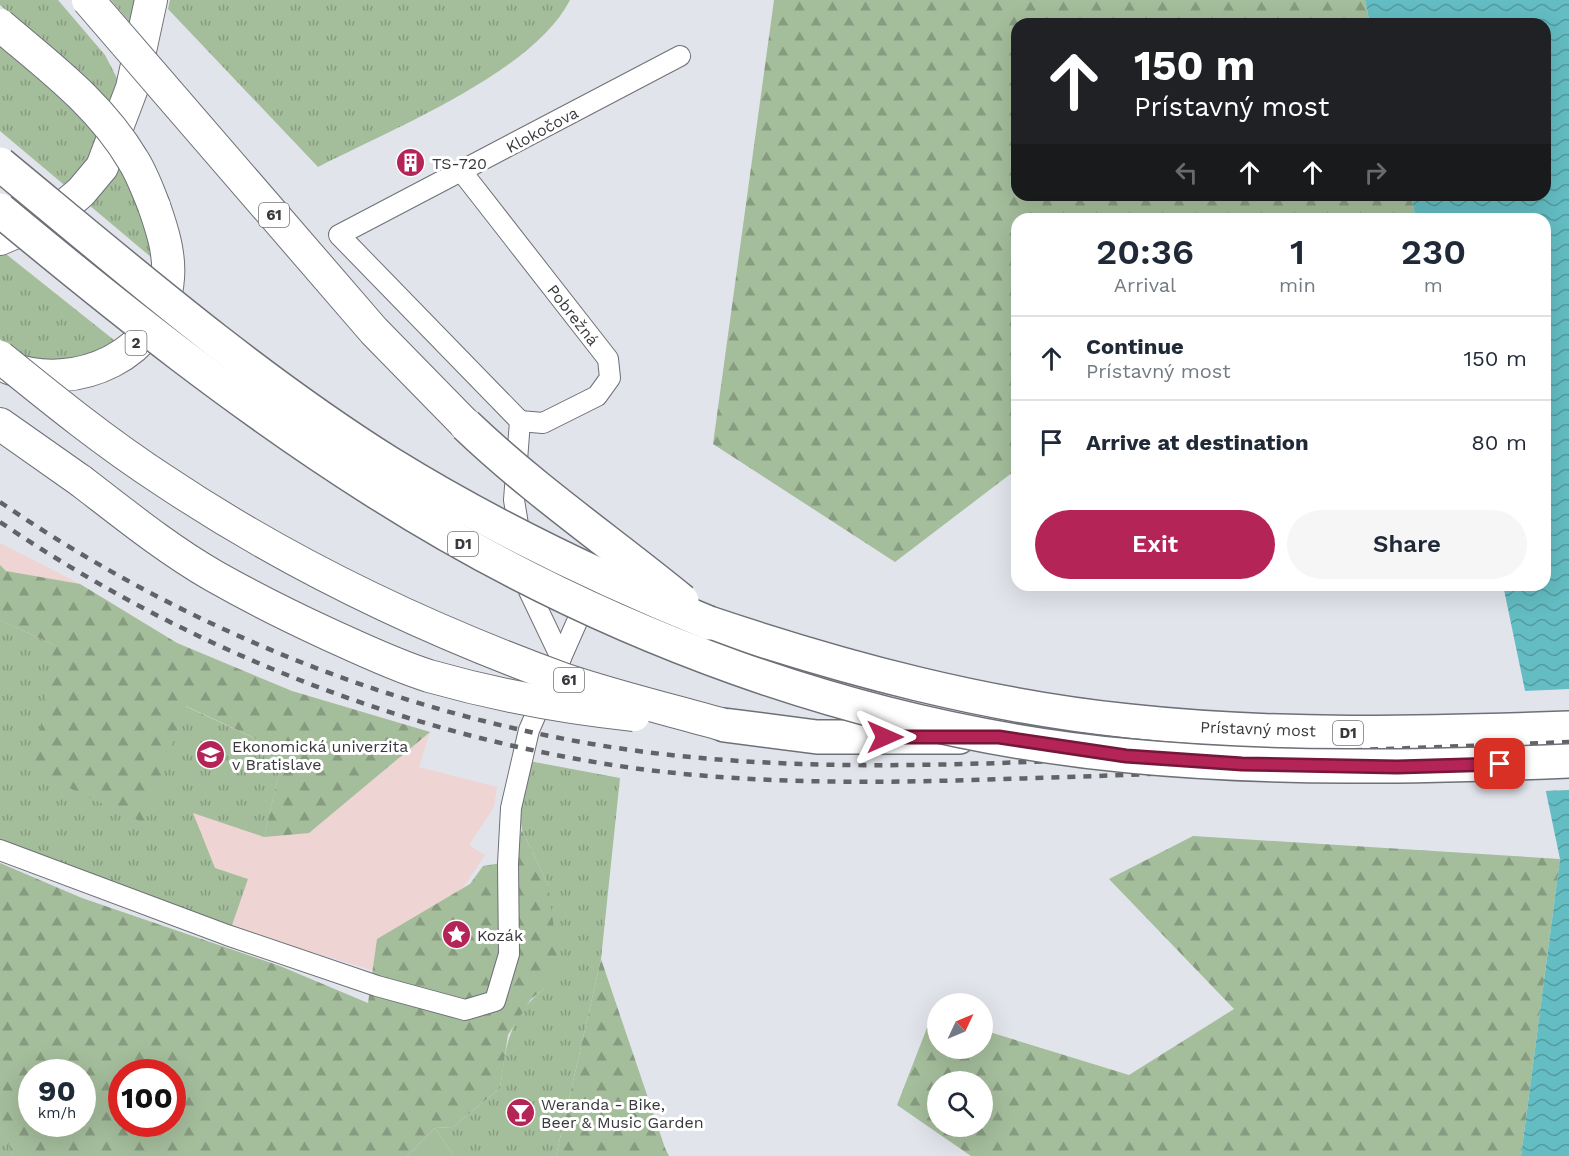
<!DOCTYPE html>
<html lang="en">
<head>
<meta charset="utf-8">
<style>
	:root { --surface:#fff; --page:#f6f6f7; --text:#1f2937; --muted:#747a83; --line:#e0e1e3; --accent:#b42456 }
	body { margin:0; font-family:"Work Sans",sans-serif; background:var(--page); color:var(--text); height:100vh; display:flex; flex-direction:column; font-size:22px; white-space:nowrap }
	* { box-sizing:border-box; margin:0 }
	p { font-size:20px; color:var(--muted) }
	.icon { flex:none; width:33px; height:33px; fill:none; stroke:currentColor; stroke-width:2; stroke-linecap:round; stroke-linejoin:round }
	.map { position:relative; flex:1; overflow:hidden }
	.sheet { position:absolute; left:1011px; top:213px; width:540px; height:378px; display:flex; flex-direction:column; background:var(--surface); border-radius:18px; box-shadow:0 6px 24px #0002 }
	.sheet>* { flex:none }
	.banner { position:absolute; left:1011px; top:18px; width:540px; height:183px; border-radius:18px; box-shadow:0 6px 24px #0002; background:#202124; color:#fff; overflow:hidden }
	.needle { width:39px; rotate:46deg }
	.fabs { position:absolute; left:927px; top:993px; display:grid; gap:12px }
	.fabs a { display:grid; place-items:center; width:66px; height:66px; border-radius:50%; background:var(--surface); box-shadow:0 6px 24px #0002; font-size:30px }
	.speed { position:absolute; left:18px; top:1059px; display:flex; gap:12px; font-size:30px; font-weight:700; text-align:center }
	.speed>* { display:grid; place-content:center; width:78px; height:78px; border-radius:50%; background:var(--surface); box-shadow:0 6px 24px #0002; line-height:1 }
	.speed small { font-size:15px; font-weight:400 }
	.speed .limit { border:9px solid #d22; background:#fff; color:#111 }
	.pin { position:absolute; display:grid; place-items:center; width:51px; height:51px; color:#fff; margin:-26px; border-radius:12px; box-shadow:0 3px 9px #0006 }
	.me { position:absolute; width:66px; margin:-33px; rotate:90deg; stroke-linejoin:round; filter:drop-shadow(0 0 4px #0008) }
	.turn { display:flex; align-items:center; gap:21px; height:126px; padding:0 24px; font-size:27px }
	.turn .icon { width:78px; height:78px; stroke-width:2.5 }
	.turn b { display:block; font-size:42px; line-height:51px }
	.lanes { display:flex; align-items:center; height:57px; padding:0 24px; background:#0003; justify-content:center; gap:30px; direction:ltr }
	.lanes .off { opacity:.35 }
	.eta { display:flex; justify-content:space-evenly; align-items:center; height:102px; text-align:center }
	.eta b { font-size:36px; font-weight:600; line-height:42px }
	.cta { display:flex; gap:12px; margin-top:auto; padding:12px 24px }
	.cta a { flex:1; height:69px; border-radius:36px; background:var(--accent); color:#fff; font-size:24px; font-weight:600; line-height:69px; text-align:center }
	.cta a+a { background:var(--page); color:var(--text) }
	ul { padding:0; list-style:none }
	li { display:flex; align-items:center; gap:18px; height:84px; padding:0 24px; border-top:2px solid var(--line) }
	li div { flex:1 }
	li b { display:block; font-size:22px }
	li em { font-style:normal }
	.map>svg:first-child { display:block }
	.education { fill:#eed4d2 }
	.grass { fill:url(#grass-tufts) }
	.forest { fill:url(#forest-firs); fill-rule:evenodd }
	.garden { fill:#a4bd9b }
	.water { fill:url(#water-waves) }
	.pier { fill:#e2e4ec }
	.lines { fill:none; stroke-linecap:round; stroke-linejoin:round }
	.minor-casing { stroke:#6e7077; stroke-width:22 }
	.primary-casing { stroke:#6e7077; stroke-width:34 }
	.motorway-casing { stroke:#6e7077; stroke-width:36 }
	.minor { stroke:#fff; stroke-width:20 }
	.primary { stroke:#fff; stroke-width:32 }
	.motorway { stroke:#fff; stroke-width:33 }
	.rail { stroke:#616367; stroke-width:4.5; stroke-dasharray:8 8; stroke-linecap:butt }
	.primary-bridge-casing { stroke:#6e7077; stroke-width:34; stroke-linecap:butt }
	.motorway-bridge-casing { stroke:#6e7077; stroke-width:36; stroke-linecap:butt }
	.primary-bridge { stroke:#fff; stroke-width:32 }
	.motorway-bridge { stroke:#fff; stroke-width:33 }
	.route-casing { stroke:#751738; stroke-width:15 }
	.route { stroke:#b42456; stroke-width:10 }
	.labels { text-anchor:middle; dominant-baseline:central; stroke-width:6; stroke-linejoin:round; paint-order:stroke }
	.shield { fill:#fff; stroke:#747476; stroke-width:1.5 }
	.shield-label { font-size:15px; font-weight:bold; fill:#38393c }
	.street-label { font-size:16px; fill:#38393c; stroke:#fff }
	.poi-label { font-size:16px; fill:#38393c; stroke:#fff; text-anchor:start }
</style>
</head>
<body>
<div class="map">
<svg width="1569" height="1156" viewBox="0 0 1569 1156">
	<defs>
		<pattern id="grass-tufts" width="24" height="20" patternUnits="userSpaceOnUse" patternTransform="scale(1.5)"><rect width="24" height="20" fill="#a4bd9b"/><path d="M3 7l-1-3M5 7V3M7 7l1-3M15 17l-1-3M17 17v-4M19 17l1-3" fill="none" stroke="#879b80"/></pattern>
		<pattern id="forest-firs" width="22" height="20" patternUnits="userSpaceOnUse" patternTransform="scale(1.5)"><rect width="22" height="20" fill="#a4bd9b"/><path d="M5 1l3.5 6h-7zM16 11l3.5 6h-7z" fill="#879b80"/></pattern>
		<pattern id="water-waves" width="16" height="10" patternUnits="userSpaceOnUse" patternTransform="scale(1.5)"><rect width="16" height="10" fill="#63bdc2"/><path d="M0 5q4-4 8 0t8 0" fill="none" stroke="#539b9f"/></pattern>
	</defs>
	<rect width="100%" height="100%" fill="#e2e4ec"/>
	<path class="education" d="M0,543L80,584L177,643L292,691L430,732L419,767L497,787L494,807L469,845L485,855L402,979L231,928L0,841Z"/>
	<g class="grass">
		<path d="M0,0H58L105,55L120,84L114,107L88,80L0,5Z"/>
		<path d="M111,0H138L133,26Z"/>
		<path d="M170,0H570C534,72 390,130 318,167L168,9Z"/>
		<path d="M0,44C36,75 74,103 102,142L69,189L0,131Z"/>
		<path d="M118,165L142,210L158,263L89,205Z"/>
		<path d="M6,254L119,344L63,363L26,362L0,339V255Z"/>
		<path d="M0,620L284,752L264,837L193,813L215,868L248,879L231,928L0,841Z"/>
		<path d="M513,758L620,778L601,959L556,1156H454L435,1128L453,1127L500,1088C506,1046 508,1017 544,989L548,885L522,830Z"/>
		<path d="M3,1130L13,1156H0V1132Z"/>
	</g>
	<g class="forest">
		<path d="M774,0H1365L1370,24H1017V195H1411L1416,219H1017V469L895,562L713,444Z"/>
		<path d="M0,565L6,571L80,584L177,643L292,691L430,732L309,833L264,837L284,752L186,706L144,823L33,771L54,645L0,620Z"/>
		<path d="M522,830L548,885L558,958L544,989L531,999L508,1035L500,1088L453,1127L435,1128L407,1156H13L3,1131L0,1132V863L82,898L280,966L368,1003L377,939L470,884L483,866L513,861ZM32,1072H82V1124H32ZM122,1072H172V1124H122Z"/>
		<path d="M1193,836L1560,859L1521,1156H971L897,1105L932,1015L937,1017L938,1048H982L983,1030L1129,1075L1234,1009L1109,879ZM938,1082H982V1126H938Z"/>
		<path d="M601,959L665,1148L669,1156H556Z"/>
	</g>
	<path class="garden" d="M435,1128L454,1156H407Z"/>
	<path class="water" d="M1365,0H1569V1156H1521L1560,859L1503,585H1545V219H1416L1411,195H1545V24H1370Z"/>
	<path class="pier" d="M1569,689V790L1543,791L1522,691Z"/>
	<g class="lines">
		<defs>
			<g id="minor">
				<path d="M462,172L608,359L610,378L597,396L543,423L520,421"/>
				<path d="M521,543L514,500L520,421L339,235L680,56"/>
				<path d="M526,575L529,591L561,658"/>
				<path d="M0,850L227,935L377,986L465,1010L495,1001L509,954L508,864L511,808L529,730L583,608"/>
			</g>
			<g id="primary">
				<path d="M0,239L53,216L81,192L102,167L132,88L151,0"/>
				<path d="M9,368C76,393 163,355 168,278C170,253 162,229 154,206"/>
				<path d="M0,424L81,481"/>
			</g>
			<g id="motorway">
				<path d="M709,623C846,669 985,706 1129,721C1275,737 1422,733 1569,728"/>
				<path d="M724,725L817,737H959"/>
			</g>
		</defs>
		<use href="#minor" class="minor-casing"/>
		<use href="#primary" class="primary-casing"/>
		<use href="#motorway" class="motorway-casing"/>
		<use href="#minor" class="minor"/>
		<use href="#primary" class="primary"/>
		<use href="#motorway" class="motorway"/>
		<g class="rail">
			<path d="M0,502C178,624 379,707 592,744C762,773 933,766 1104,759C1259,754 1414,748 1569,742"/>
			<path d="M0,522C189,650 406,736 633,768C787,789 942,781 1097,776C1254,770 1412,765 1569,758"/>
		</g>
		<defs>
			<g id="primary-bridge">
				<path d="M88,0L374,331L466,425"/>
				<path d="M0,25C48,66 100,104 133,160C142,174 148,191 154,206"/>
				<path d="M0,357C53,400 106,443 163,480C287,563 423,628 563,679C616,697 671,710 724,725"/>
				<path d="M81,481C124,514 167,549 214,576C251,597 289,616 328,634C361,649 394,665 429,676C496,695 565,708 634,715"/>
			</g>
			<g id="motorway-bridge">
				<path d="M0,164C126,268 251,376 389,463C491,526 599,578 709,623"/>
				<path d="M0,210C119,309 241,406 372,489C599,634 861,731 1130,756C1276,770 1422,767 1569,761"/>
				<path d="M466,425C534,490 610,542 682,601"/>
			</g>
		</defs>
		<use href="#primary-bridge" class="primary-bridge-casing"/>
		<use href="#motorway-bridge" class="motorway-bridge-casing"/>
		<use href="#primary-bridge" class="primary-bridge"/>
		<use href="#motorway-bridge" class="motorway-bridge"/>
	</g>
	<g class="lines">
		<defs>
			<path id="route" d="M885,737H999L1126,756L1242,764L1397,767L1500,764"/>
		</defs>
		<use href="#route" class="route-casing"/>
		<use href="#route" class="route"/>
	</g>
	<defs>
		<symbol id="building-disc" viewBox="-11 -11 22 22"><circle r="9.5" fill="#b42456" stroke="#fff"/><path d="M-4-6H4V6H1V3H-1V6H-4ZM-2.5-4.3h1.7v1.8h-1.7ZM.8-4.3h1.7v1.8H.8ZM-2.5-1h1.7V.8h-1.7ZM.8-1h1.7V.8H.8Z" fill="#fff"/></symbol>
		<symbol id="university-disc" viewBox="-11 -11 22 22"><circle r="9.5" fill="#b42456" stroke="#fff"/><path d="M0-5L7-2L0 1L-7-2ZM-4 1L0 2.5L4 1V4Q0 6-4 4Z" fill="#fff"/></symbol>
		<symbol id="sight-disc" viewBox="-11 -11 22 22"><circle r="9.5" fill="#b42456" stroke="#fff"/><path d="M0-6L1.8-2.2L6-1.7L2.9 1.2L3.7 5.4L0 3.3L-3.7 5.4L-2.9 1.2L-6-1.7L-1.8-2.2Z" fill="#fff"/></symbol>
		<symbol id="bar-disc" viewBox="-11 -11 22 22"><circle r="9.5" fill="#b42456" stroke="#fff"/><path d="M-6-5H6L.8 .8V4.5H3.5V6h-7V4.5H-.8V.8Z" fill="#fff"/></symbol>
	</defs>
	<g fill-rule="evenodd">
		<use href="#building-disc" x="394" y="146" width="33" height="33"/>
		<use href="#university-disc" x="194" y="738" width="33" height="33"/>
		<use href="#sight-disc" x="440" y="918" width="33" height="33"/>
		<use href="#bar-disc" x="504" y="1096" width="33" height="33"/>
	</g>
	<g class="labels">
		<g class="shield">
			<rect x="259" y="203" width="30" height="24" rx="4.5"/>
			<rect x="125.5" y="331" width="21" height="24" rx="4.5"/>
			<rect x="448" y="532" width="30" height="24" rx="4.5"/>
			<rect x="554" y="668" width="30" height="24" rx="4.5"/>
			<rect x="1333" y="721" width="30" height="24" rx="4.5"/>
		</g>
		<g class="shield-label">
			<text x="274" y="215">61</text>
			<text x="136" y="343">2</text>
			<text x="463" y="544">D1</text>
			<text x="569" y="680">61</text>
			<text x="1348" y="733">D1</text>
		</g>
		<g class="street-label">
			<text transform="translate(542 130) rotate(-28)">Klokočova</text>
			<text transform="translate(573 315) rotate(52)">Pobrežná</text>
			<text transform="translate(1258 729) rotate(2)">Prístavný most</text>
		</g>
		<g class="poi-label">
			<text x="432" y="163">TS-720</text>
			<text x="232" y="746">Ekonomická univerzita<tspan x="232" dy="18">v Bratislave</tspan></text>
			<text x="477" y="935">Kozák</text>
			<text x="541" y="1104">Weranda - Bike,<tspan x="541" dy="18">Beer &amp; Music Garden</tspan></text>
		</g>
	</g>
</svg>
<div class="fabs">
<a><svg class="needle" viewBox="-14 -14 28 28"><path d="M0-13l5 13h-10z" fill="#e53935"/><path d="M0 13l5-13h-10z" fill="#747a83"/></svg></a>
<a><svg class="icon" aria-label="search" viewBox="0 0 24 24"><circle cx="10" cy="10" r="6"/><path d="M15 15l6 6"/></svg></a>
</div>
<div class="speed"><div>90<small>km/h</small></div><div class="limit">100</div></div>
<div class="pin" style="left:1500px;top:764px;background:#d93025"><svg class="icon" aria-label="arrive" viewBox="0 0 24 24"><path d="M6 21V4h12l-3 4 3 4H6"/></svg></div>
<svg class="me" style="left:885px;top:737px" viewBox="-20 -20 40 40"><path d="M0-17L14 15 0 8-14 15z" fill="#b42456" stroke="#fff" stroke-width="4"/></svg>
<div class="banner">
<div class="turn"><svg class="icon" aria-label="ahead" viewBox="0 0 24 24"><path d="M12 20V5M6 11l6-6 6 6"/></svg><div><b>150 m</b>Prístavný most</div></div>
<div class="lanes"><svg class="icon off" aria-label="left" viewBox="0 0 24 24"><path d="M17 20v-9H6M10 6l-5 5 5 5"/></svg><svg class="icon" aria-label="ahead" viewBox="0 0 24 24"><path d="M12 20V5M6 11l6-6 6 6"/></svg><svg class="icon" aria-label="ahead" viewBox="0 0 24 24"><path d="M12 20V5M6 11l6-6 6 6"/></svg><svg class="icon off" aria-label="right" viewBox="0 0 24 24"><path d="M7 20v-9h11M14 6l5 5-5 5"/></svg></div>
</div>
<section class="sheet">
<div class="eta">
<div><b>20:36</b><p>Arrival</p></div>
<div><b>1</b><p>min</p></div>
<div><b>230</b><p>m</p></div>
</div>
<ul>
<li><svg class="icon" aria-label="ahead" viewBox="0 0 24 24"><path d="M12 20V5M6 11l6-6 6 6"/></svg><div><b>Continue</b><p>Prístavný most</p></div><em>150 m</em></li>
<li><svg class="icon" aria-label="arrive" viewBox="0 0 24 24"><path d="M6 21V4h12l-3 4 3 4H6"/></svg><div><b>Arrive at destination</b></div><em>80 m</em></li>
</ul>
<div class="cta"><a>Exit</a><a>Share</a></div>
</section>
</div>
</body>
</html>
